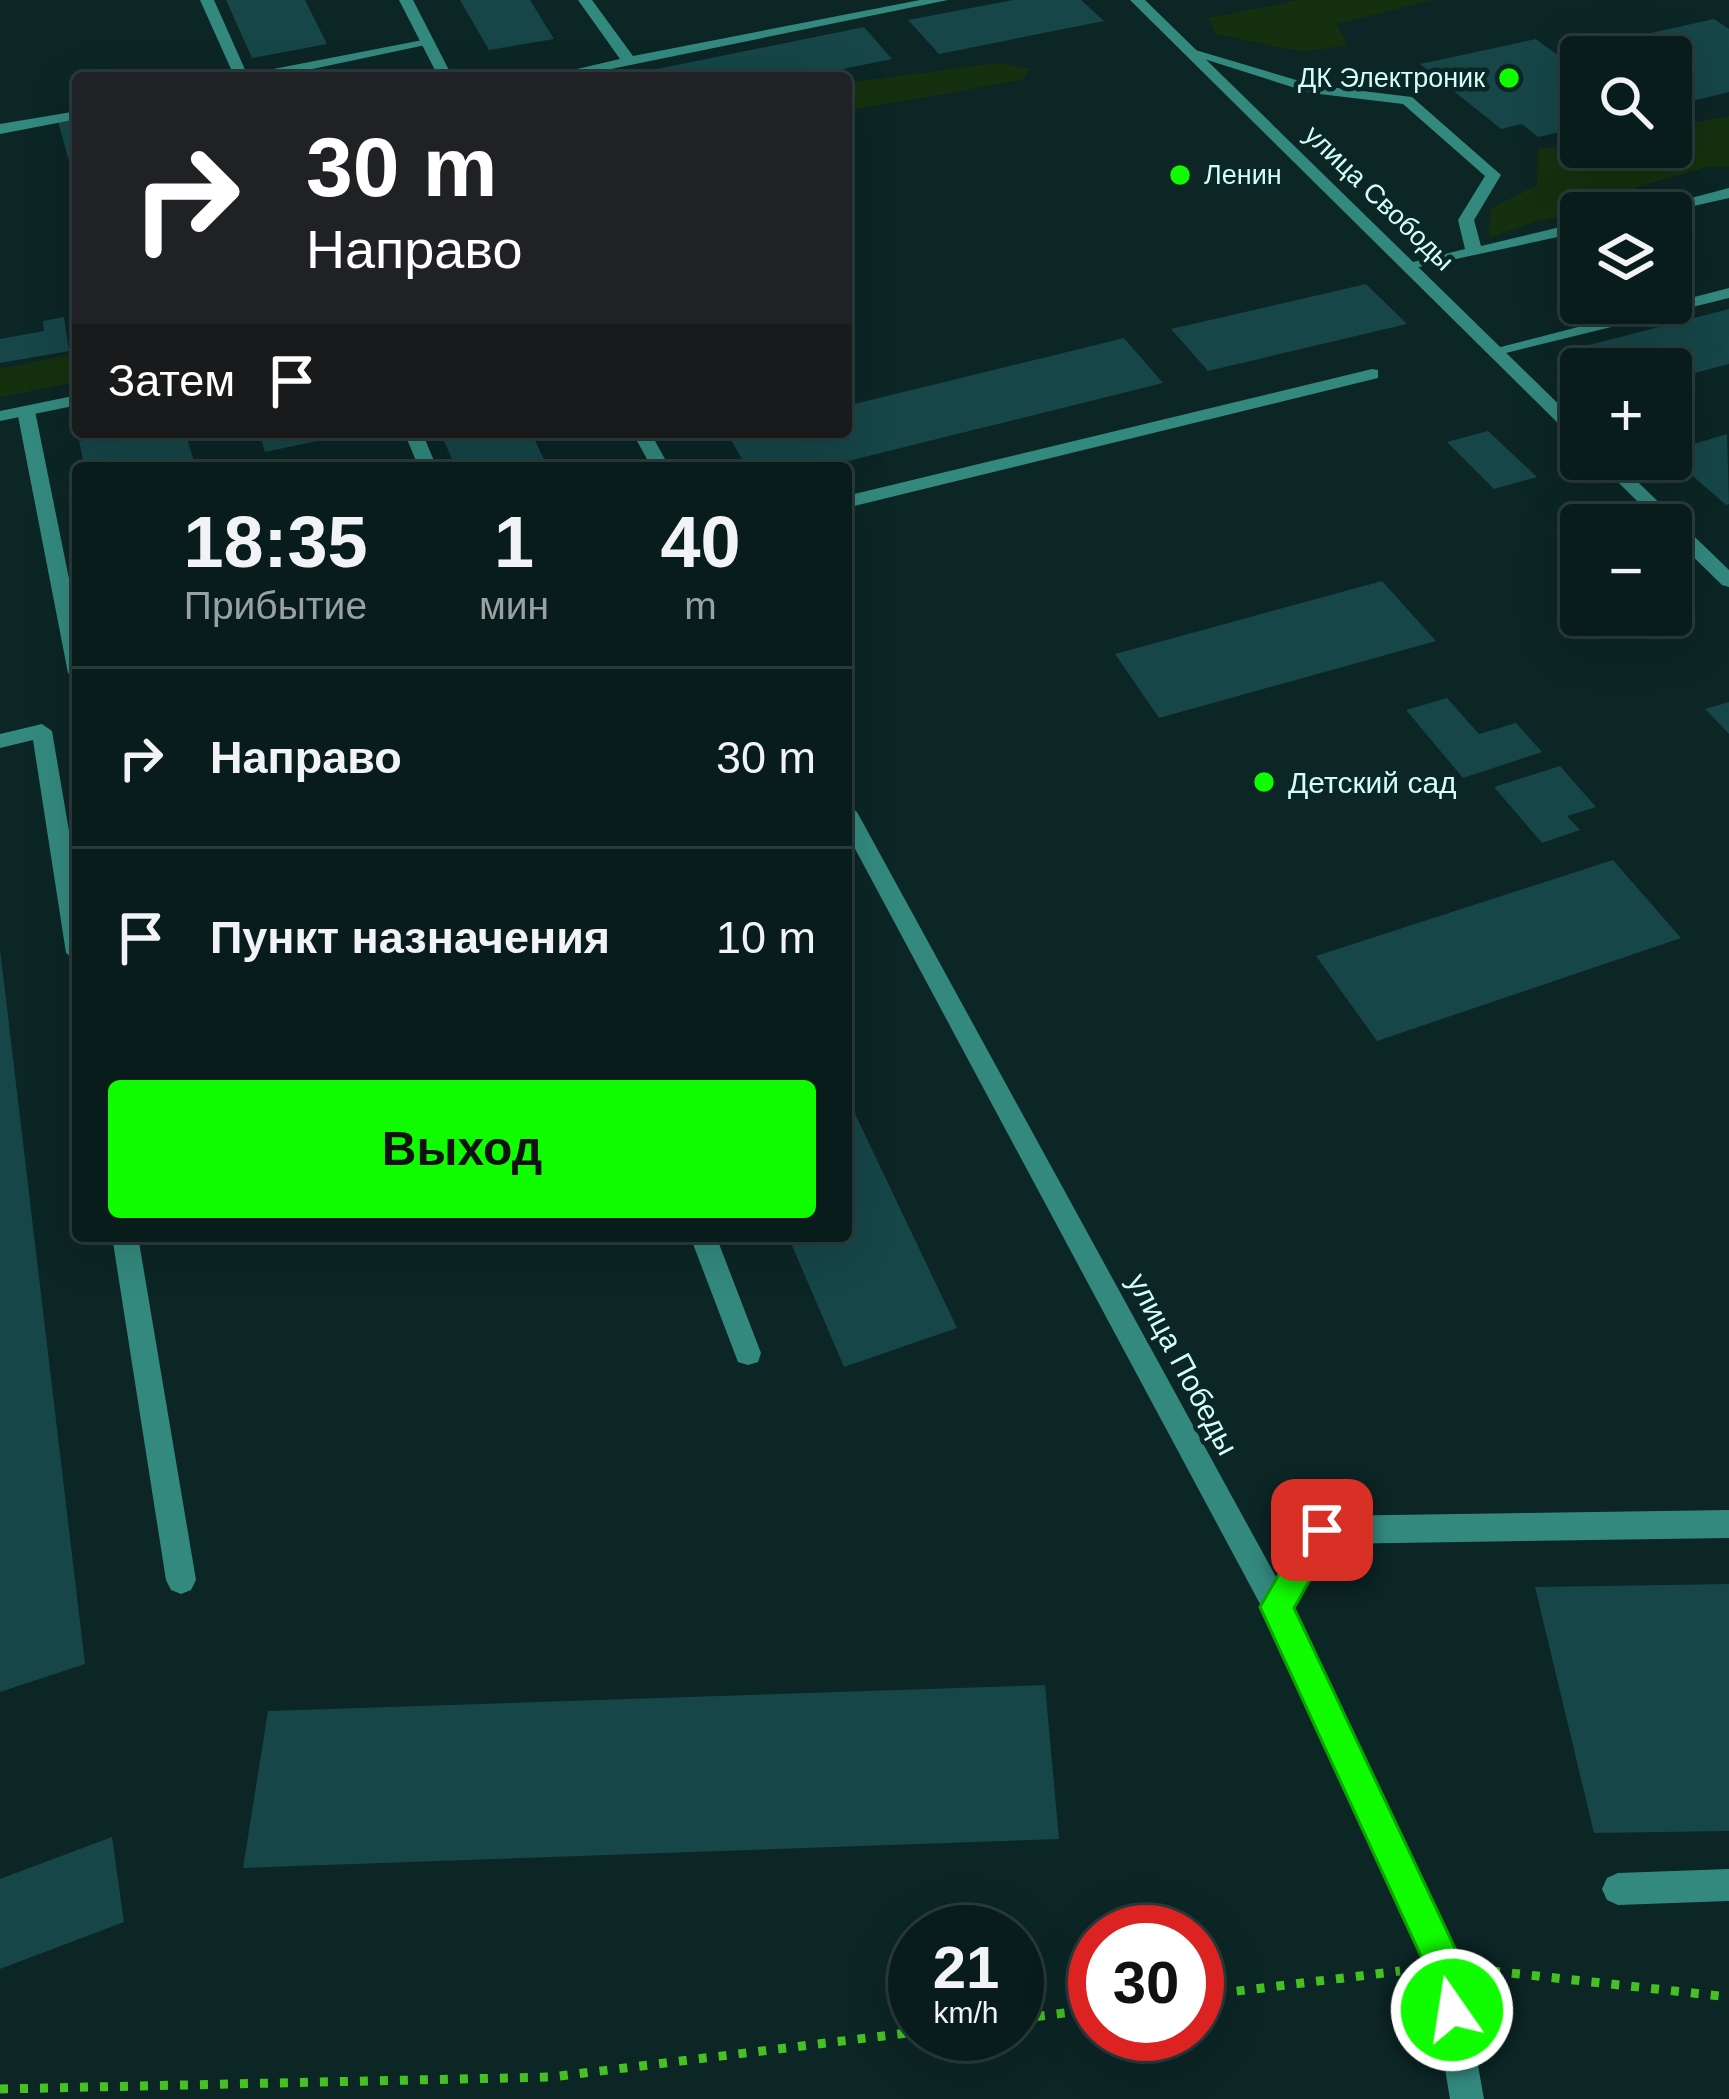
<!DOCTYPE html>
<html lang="ru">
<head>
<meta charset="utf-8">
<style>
	:root { --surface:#091c1c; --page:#122525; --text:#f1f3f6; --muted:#99a1a3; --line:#293a3b; --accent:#10fc00 }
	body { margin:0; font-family:Helvetica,sans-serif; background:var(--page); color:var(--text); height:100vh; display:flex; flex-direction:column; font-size:45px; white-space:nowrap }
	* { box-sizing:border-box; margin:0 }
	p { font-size:39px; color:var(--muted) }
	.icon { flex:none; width:66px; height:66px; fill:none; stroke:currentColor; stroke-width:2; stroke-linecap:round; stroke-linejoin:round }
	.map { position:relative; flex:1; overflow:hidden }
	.details { position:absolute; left:72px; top:462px; width:780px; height:780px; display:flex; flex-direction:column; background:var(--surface); border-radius:12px; box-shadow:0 12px 48px #0002,0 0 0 3px var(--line) }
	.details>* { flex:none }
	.top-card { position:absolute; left:72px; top:72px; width:780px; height:366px; border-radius:12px; box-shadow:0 12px 48px #0002,0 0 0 3px var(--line); background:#202124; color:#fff; overflow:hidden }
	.controls { position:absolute; left:1560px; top:36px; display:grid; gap:24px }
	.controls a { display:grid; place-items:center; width:132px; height:132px; border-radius:12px; background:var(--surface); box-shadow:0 12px 48px #0002,0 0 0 3px var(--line); font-size:60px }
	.speed { position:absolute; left:888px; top:1905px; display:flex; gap:24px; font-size:60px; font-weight:700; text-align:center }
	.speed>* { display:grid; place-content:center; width:156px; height:156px; border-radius:50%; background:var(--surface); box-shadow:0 12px 48px #0002,0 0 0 3px var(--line); line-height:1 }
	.speed small { font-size:30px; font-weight:400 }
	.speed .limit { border:18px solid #d22; background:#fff; color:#111 }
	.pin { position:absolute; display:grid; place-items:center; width:102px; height:102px; color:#fff; margin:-51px; border-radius:24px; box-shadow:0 6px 18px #0006 }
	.me { position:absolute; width:132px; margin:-66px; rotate:347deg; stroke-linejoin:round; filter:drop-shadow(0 0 9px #0008) }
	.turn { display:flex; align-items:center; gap:42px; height:252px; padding:0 36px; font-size:54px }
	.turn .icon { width:156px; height:156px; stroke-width:2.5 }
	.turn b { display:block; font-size:84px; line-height:102px }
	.then { display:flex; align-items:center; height:114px; padding:0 36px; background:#0003; gap:24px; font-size:45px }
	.eta { display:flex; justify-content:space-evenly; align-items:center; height:204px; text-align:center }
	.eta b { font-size:72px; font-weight:700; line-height:84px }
	.button { display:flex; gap:24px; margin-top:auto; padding:24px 36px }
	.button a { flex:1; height:138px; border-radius:12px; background:var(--accent); color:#111; font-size:48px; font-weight:700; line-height:138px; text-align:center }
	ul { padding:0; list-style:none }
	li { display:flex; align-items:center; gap:36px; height:180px; padding:0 36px; border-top:3px solid var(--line) }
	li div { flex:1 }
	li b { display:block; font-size:45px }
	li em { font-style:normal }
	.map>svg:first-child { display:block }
	.green { fill:#15300f }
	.building { fill:#164648 }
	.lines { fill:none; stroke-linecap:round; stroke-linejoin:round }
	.path { stroke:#46c123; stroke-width:9; stroke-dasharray:8 12; stroke-linecap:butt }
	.service { fill:#33897e; fill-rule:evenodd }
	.minor { fill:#33897e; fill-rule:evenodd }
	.route { fill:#10fc00; stroke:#0aa400; stroke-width:3 }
	.poi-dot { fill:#10fc00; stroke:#0c2525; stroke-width:4.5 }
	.labels { text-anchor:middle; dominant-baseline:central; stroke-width:9; stroke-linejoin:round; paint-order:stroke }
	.far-poi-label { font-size:27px; fill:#d1fffd; stroke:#0c2525; text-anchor:end }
	.far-street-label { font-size:27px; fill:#d1fffd; stroke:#0c2525 }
	.poi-label { font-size:30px; fill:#d1fffd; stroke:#0c2525; text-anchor:start }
	.street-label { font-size:30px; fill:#d1fffd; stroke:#0c2525 }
</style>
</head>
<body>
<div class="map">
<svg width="1729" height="2099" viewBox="0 0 1729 2099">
	<rect width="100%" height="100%" fill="#0c2525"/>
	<g class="green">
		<path d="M1300,0H1433L1336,24L1348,45L1303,52L1216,34L1208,18Z"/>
		<path d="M997,63L1030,69L1022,80L846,111V83Z"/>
		<path d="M1729,116V167H1706L1635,188L1620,203L1535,222L1489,238L1490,209L1537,185L1538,149L1581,143V147H1671V127Z"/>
		<path d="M78,353V382L0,397V369Z"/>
	</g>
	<g class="building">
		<path d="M226,0H305L327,44L252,58Z"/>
		<path d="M460,0H530L554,39L489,50Z"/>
		<path d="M1013,0H1081L1104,21L939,54L908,20Z"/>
		<path d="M1714,19L1729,29V92L1671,106V57H1581V127L1538,137L1522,124L1501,129L1420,64L1536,39L1556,54Z"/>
		<path d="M864,27L892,59L799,78H613Z"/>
		<path d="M78,118V188L77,189L58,122Z"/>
		<path d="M1366,284L1407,324L1208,371L1171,329Z"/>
		<path d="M1729,309V364L1671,379V369H1611L1585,346Z"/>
		<path d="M64,317L69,351L0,363V339L44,331L43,321Z"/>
		<path d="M1124,338L1163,383L820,468H747L728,435L846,432V406Z"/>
		<path d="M1488,431L1537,477L1494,489L1447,442Z"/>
		<path d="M123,432H185L196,468H85L79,441Z"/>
		<path d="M259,432H350V434L265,452Z"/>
		<path d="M440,432H531L548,468H456Z"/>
		<path d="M1727,434L1729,504L1726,505L1671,457V451Z"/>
		<path d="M1382,581L1436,641L1159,718L1115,654Z"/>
		<path d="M1447,698L1479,734L1516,723L1542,752L1463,778L1406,710Z"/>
		<path d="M1729,702V734L1705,709Z"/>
		<path d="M1560,766L1596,807L1567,816L1580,830L1542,843L1494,787Z"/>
		<path d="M1613,860L1681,938L1377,1041L1316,956Z"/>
		<path d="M0,949L85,1664L0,1692Z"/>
		<path d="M846,1095L957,1328L844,1367L788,1236H846Z"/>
		<path d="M1729,1584V1831L1594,1833L1535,1587Z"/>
		<path d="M1045,1685L1059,1839L243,1868L268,1711Z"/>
		<path d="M112,1837L124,1922L0,1969V1879Z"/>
	</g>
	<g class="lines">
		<g class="path">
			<path d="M1492,1971L1729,1997"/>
			<path d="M1197,1996L1400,1971"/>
			<path d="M1017,2019L1095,2009"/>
			<path d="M0,2089L552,2077L915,2032"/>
		</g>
		<g class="service">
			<path d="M200,0H214L247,74L428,39L435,43L270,78H235Z"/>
			<path d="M578,0H592L633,56L920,0H948L567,78H538L620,59Z"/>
			<path d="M1182,46L1313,85L1412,97L1501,175L1474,220L1481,246L1581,222V232L1405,270V264L1465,249L1458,220L1485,176L1403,104L1311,93L1182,52Z"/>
			<path d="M78,111V119L0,134V124Z"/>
			<path d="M1729,188V198L1663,213H1634Z"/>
			<path d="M1729,288V298L1494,356L1485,351Z"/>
			<path d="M1372,369L1378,370V378L846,508V496Z"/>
			<path d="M26,406L35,411L78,623V680L68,673L17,411Z"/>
			<path d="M404,432H422L437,468H419Z"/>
			<path d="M42,724L52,731L78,884V962L66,953L33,740L0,748V734Z"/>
			<path d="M112,1236H138L196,1580L191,1590L181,1594L171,1590L166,1580Z"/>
			<path d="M690,1236H716L761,1353L758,1362L748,1365L738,1362Z"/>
			<path d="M1729,1510V1538L1330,1544L1287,1617L1277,1621L1267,1617L1262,1607L1312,1520L1322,1516Z"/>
			<path d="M1729,1869V1901L1618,1905L1607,1900L1602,1889L1607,1878L1618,1873Z"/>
		</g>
		<g class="minor">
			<path d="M399,0H413L453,78H439Z"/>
			<path d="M1130,0H1145L1581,426V441L1575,440Z"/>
			<path d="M78,395V405L0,421V411Z"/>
			<path d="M632,432H650L670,468H652Z"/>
			<path d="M1595,459H1614L1729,570V587L1722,585L1671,535V525H1661Z"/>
			<path d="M846,804L857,812L1287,1597L1460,1965L1484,2099H1450L1428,1967L1267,1617L846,832Z"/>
		</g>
	</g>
	<path class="route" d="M1322,1514L1334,1519L1338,1530L1294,1608L1463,1965L1471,2010L1465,2023L1452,2029L1438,2023L1426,1967L1260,1607L1311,1519Z"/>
	<g class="poi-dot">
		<circle cx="1509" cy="78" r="12"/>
		<circle cx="1180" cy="175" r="12"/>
		<circle cx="1264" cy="782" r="12"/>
	</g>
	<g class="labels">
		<g class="far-poi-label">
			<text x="1485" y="78">ДК Электроник</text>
			<text x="1204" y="175" text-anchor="start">Ленин</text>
		</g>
		<g class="far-street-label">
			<text transform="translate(1379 198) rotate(44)">улица Свободы</text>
		</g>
		<g class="poi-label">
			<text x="1288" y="782">Детский сад</text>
		</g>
		<g class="street-label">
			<text transform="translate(1183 1364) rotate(62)">улица Победы</text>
		</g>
	</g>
</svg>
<div class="controls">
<a><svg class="icon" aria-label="search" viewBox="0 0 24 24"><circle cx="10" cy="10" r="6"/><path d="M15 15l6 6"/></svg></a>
<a><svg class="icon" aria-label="layers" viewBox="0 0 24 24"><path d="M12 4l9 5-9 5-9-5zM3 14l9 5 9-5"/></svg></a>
<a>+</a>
<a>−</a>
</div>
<div class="speed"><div>21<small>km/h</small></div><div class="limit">30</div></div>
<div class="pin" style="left:1322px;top:1530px;background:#d93025"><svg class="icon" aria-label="arrive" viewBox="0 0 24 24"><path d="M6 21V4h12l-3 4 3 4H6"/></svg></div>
<svg class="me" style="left:1452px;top:2010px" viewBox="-20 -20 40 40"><circle r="17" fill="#10fc00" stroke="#fff" stroke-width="3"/><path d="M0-11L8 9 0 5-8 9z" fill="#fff"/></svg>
<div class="top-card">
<div class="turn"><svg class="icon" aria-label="right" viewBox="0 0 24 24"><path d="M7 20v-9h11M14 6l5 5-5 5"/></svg><div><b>30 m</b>Направо</div></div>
<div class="then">Затем<svg class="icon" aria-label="arrive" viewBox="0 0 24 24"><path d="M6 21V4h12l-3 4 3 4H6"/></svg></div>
</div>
<section class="details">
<div class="eta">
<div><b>18:35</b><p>Прибытие</p></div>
<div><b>1</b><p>мин</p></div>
<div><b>40</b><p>m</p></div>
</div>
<ul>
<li><svg class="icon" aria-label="right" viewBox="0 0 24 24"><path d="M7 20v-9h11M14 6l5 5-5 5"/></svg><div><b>Направо</b></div><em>30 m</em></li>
<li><svg class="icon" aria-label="arrive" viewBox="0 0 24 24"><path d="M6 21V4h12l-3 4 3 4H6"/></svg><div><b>Пункт назначения</b></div><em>10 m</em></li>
</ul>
<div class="button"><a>Выход</a></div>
</section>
</div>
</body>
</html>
